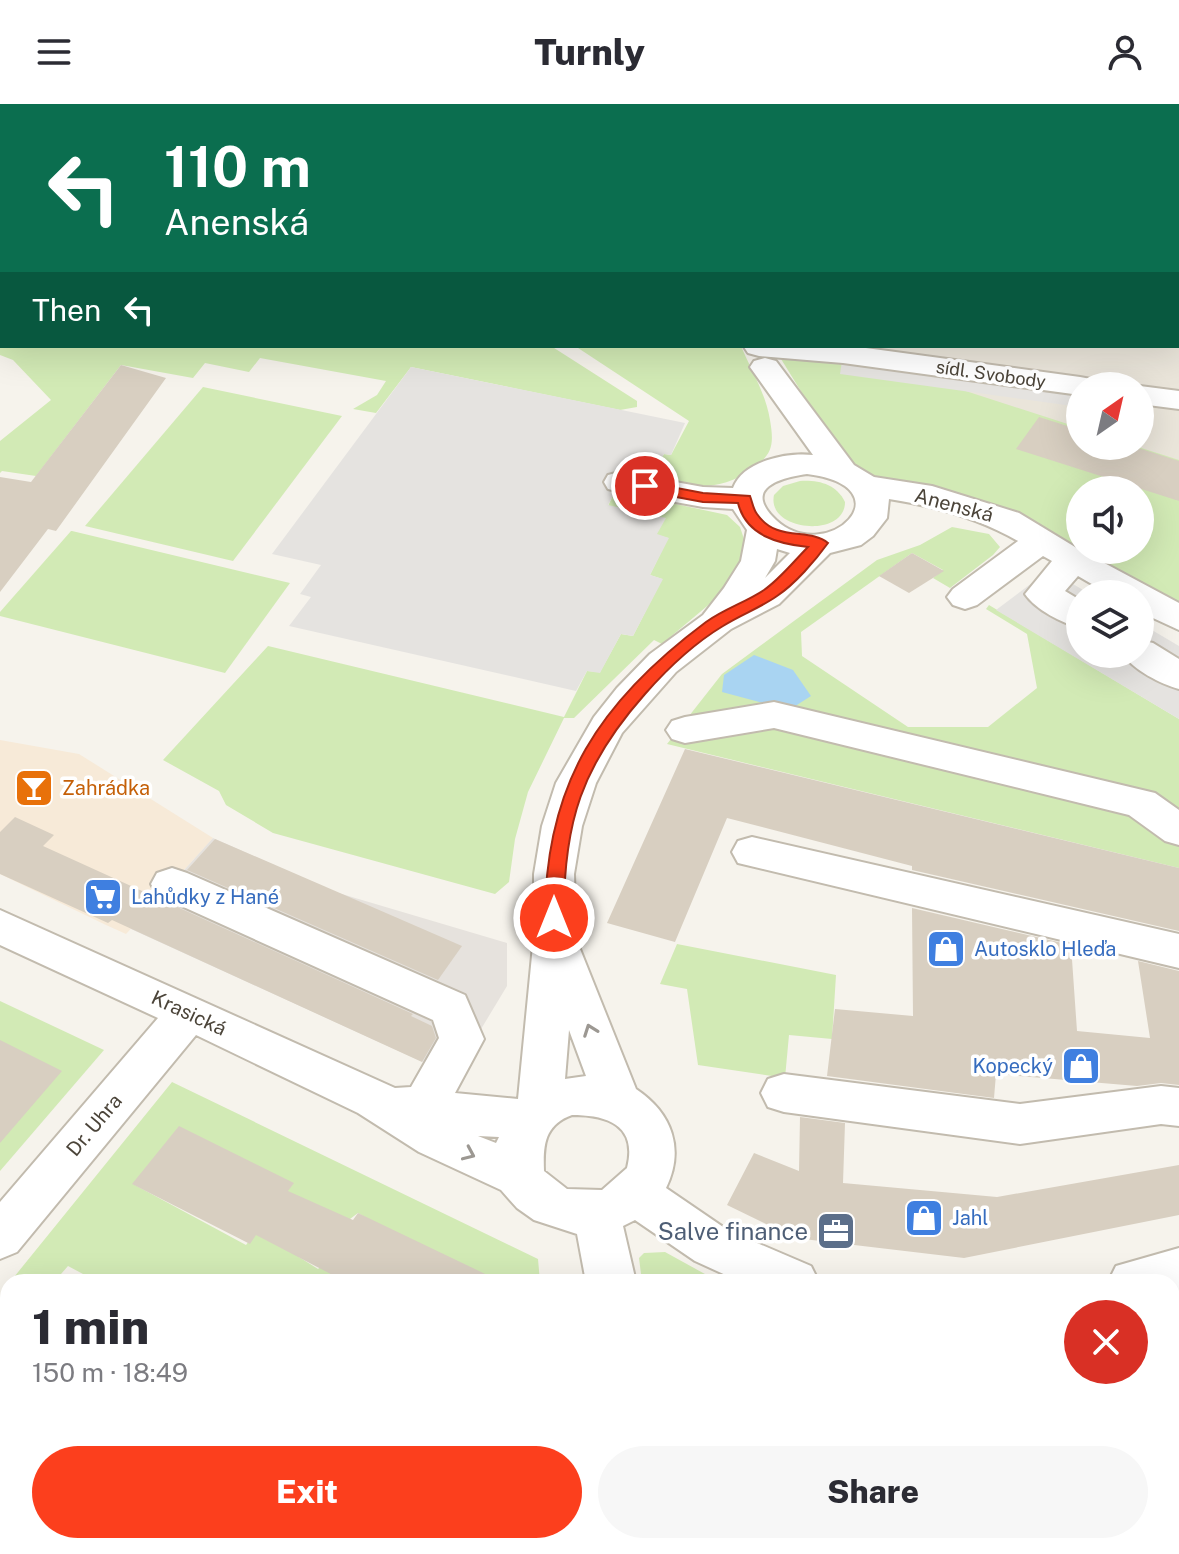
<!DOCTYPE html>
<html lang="en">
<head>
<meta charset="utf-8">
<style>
	:root { --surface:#fff; --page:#f7f7f7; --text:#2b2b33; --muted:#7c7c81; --accent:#fc3f1d }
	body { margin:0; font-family:"Public Sans",sans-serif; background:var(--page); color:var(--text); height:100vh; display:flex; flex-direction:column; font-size:30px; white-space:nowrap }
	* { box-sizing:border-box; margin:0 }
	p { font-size:26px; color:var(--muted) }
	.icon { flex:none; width:44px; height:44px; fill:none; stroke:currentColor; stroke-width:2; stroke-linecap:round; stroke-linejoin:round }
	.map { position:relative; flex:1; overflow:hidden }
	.drawer { position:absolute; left:0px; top:1170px; width:1180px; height:280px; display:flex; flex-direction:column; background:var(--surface); border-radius:24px 24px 0 0; box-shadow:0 8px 32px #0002 }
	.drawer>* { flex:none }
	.guide { position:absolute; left:0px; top:0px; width:1180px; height:244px; box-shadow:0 8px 32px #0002; background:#0b6e4f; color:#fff; overflow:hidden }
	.needle { width:52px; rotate:34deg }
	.buttons { position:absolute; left:1066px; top:268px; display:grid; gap:16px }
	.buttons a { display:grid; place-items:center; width:88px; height:88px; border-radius:50%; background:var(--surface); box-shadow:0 8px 32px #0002; font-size:40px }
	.pin { position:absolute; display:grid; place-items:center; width:68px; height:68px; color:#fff; margin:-34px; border:4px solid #fff; border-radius:50%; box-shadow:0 2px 8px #0007 }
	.me { position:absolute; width:88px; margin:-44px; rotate:0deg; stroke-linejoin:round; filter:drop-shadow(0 0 6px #0008) }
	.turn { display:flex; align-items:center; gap:28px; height:168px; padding:0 32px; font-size:36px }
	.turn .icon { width:104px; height:104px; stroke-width:2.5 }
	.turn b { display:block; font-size:56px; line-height:68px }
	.then { display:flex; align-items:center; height:76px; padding:0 32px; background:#0003; gap:16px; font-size:30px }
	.round { display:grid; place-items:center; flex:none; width:84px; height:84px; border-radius:42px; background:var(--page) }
	.summary { display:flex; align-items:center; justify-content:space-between; height:136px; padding:0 32px }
	h1 { font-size:48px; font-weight:800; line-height:60px }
	.action { display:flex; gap:16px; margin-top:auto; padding:16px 32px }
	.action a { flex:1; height:92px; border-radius:48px; background:var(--accent); color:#fff; font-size:32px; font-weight:800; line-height:92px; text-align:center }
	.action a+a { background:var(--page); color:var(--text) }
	header { display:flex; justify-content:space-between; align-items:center; height:104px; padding:0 32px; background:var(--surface); font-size:36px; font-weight:800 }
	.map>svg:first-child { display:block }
	.residential { fill:#eae5da; fill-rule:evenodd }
	.commercial { fill:#f7ead8 }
	.industrial { fill:#e6e2dd }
	.green { fill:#d2eab5; fill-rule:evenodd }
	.parking { fill:#e5e3e0 }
	.water { fill:#a9d4f2 }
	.building { fill:#d8cfc1 }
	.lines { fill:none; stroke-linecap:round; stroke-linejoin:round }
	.minor-casing { stroke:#c2bbae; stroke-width:4 }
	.minor { fill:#fff; fill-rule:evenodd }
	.oneway { stroke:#9c9892 }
	.route { fill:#fc3f1d; stroke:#a42913; stroke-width:2 }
	.labels { text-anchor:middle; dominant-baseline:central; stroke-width:7; stroke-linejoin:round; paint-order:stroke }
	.far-street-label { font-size:18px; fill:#4b4439; stroke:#fff }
	.street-label { font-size:20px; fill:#4b4439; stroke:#fff }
	.food-label { font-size:20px; fill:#c56008; stroke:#fff; text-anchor:start }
	.shop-label { font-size:20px; fill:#366cbe; stroke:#fff; text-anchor:start }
	.near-service-label { font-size:24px; fill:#4e5e75; stroke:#fff; text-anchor:end }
</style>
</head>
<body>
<header><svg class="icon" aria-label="menu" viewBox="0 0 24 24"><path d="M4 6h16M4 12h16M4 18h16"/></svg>Turnly<svg class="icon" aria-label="person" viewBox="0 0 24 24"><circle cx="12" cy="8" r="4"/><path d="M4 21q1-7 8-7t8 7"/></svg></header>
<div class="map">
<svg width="1179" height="1450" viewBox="0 0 1179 1450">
	<rect width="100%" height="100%" fill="#f6f3ec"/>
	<g class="residential">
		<path d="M822,0H1179V501L1140,446V386H1080L773,242H1178V2ZM1080,282H1140V342H1080Z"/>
		<path d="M1179,1226V1450H849L853,1442H1172V1229Z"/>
	</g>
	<g class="commercial">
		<path d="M277,0H792V2Z"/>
		<path d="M0,636L79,650L213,734L126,830L106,821L0,770Z"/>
	</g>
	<path class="industrial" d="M213,734L335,788L507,839V882L472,940L445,928L423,958L131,825Z"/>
	<g class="green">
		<path d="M0,23L2,242H551L637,297V303L620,306L411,263L376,309L353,305L377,291L386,277L260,254L249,268L205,259L193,274L121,261L36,372L2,367L0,369V337L51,296L13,256L0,251Z"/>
		<path d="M575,242H741C751,266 766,290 770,316C774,340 773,349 754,364C709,396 675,378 624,369L632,354L659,358L664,350L671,351L689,317Z"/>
		<path d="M773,242H827L1080,324V342H1135L1179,356V501L1081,446H1140V386H1080V445L1039,422L864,371L836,344Z"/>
		<path d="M203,283L342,312L233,457L85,422Z"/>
		<path d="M800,377C819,376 836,380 845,398C845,435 766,427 774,391L783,382Z"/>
		<path d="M615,387L727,411L740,423L748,447L725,487L662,540L654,536L574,614H564L528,688L515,735L509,778L495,790L273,729L226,701L219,687L163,656L268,542L564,613L587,567L600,568L621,530L633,532L662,475L650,471L668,434L657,431L608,402Z"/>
		<path d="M952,423L989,430L1000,443L993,451L950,484L933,474L943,466L912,449L801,528L802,552L908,623H988L1037,584L1027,530L986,505L989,501L1179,615V764L667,640L722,570L877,456L920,441Z"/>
		<path d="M71,427H72L290,479L225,569L0,512V508Z"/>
		<path d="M677,840L836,871L832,935L789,931L785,974L698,961L687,885L660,880Z"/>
		<path d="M0,897L104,946L0,1067Z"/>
		<path d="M172,978L538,1155L540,1178H476L358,1109L299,1153L318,1165L326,1158L366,1178H98L68,1162L54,1178H10ZM133,1080L291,1081L246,1141Z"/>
		<path d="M665,1148L714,1175V1178H642L639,1154L644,1149Z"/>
		<path d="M8,1361V1442H561L562,1450H0V1371Z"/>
	</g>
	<g class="parking">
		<path d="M843,250L1080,282V303L840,270Z"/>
		<path d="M411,263L685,319L671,351L664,350L659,358L632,354L608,401L666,414L657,430L669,434L650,471L663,475L633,532L621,530L600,569L587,567L576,587L289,522L311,493L300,490L321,461L272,450Z"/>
		<path d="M1049,466L1090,490H1080V550H1140V519L1179,542V615L996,506Z"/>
	</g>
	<path class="water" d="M754,551L793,566L811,592L789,606L722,588L724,571Z"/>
	<g class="building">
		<path d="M121,261L166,274L56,427L48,425L0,488V373L31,378Z"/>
		<path d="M1039,313L1080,326V342H1132L1179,357V397L1016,345Z"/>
		<path d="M912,449L944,467L909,489L879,472Z"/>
		<path d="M685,645L1179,764V827L912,766V762L727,714L675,838L607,819Z"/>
		<path d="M15,713L54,731L43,742L413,910L411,912L432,922L436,934L422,958L112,816L108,819L0,770V728Z"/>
		<path d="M215,735L363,799L462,842L438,876L187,766Z"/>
		<path d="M912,804L1071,841L1077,927L1150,934L1138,857L1179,867V981L1161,979L1137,982L996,970L994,994L827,972L835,905L913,912Z"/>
		<path d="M0,936L62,967L0,1039Z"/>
		<path d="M800,1013L845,1019L843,1079L997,1093L1179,1061V1111L964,1154L795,1134L727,1101L754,1049L799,1067Z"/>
		<path d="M179,1022L294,1079L288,1087L353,1116L358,1109L502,1178H346L256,1131L250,1140L132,1080Z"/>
	</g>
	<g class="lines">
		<defs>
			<g id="minor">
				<path d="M302,0H328L300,2Z"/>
				<path d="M793,0H819L792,2Z"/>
				<rect x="1178" y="66" width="1" height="16"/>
				<path d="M851,242L1080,273L1091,275L1095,282H1080V291L843,259L759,252L748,249L744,243Z"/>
				<path d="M765,254L776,257L854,361L874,373L932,382L1019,409L1080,446L1179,499V526L1140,508V490H1109L1078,472L1065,487L1080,496V524C1062,519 1036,506 1025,490L1052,457L1043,452L977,501L965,505L953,501L947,493L953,485L1018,437C978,414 934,402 889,395L887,414L873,432L861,441L830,449L779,500L731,525L676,568L622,629L596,679L582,722L574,770L576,835L636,985C672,1009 685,1045 666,1084L729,1127L811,1162L819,1178H741L695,1157L635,1116L623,1122L636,1178H586L577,1130L534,1116L517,1104L501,1086L419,1048L358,1009L196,931L17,1148L0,1155V1098L158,914L0,841V806L395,984L411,983L439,934L433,916L157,791L151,780L157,769L172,764L187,769L465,891L484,935L455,989L518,995L534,831V770L542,722L556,679L594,613L617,584L650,550L703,511L724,484L741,457L747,426L733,405L703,403L620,388L608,385L604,378L608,371L620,368L703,383L733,384C743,357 787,348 813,351L750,263L754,257ZM807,370C909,383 827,463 776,416C742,384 780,374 807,370ZM777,445L790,449L765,474L775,457ZM569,926L586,972L565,975ZM572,1011C607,1011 638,1021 627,1064L602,1086L567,1085L544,1067C543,1042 544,1021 572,1011ZM478,1032L499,1033L496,1039Z"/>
				<path d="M1139,282H1140L1179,287V305L1140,300Z"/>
				<path d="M1140,536L1153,539L1179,555V585C1161,580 1133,566 1123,550H1140Z"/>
				<path d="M774,598L1155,689L1179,706V741L1165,737L1129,711L774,624L685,639L672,635L666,626L672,617L685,613Z"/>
				<path d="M752,733L1179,830V864L738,759L732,748L738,737Z"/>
				<path d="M784,970L1020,1000L1161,982L1179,984V1022L1161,1020L1020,1040L784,1008L768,1003L761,989L768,975Z"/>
				<path d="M1179,1144V1188L1172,1190V1178H1108L1116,1162Z"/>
				<path d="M615,1442H669L670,1450H616Z"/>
				<path d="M763,1442H817L814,1450H760Z"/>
			</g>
		</defs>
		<use href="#minor" class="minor-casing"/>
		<use href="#minor" class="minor"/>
	</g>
	<defs><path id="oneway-chevron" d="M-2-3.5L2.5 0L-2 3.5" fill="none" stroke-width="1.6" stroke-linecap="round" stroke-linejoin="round" transform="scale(2)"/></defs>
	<g class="oneway">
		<use href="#oneway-chevron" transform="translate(590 926) rotate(-110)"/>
		<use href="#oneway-chevron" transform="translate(469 1050) rotate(24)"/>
	</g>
	<path class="route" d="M645,378L703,389L750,392C752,397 753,405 757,410C777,439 809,423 828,439C815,457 795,480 777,492C760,504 740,511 723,522C693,540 668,564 645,590C582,661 563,719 564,814L561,819H547L545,814C545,679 600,597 706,518C724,505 746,498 764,486C780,475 794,457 808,443C779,440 746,432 738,399L703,398L639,386L637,382Z"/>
	<defs>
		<symbol id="bar-square" viewBox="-11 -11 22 22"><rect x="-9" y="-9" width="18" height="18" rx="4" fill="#e8710a" stroke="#fff"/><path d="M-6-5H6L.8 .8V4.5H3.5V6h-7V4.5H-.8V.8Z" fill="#fff"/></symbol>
		<symbol id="supermarket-square" viewBox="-11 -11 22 22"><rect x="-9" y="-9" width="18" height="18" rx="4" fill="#3f7fe0" stroke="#fff"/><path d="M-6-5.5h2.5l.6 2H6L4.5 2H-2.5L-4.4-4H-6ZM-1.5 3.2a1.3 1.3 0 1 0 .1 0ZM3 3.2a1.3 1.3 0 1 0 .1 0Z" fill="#fff"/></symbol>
		<symbol id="shop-square" viewBox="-11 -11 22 22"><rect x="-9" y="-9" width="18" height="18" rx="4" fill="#3f7fe0" stroke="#fff"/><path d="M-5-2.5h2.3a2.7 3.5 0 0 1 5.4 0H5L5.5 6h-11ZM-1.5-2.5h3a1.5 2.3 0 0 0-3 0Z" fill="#fff"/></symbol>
		<symbol id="office-square" viewBox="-11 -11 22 22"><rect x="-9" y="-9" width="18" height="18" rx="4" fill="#5c6f8a" stroke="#fff"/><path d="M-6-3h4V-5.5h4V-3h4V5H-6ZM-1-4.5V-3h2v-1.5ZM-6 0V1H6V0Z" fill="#fff"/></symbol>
	</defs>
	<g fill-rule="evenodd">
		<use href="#bar-square" x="12" y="662" width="44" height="44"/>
		<use href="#supermarket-square" x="81" y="771" width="44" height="44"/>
		<use href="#shop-square" x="924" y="823" width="44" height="44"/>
		<use href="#shop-square" x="1059" y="940" width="44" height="44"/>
		<use href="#shop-square" x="902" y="1092" width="44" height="44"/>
		<use href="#office-square" x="814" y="1105" width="44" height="44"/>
	</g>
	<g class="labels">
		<g class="far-street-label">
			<text transform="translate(991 270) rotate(8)">sídl. Svobody</text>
		</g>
		<g class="street-label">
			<text transform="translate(954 401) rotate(15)">Anenská</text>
			<text transform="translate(189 909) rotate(25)">Krasická</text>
			<text transform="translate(94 1021) rotate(-50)">Dr. Uhra</text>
		</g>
		<g class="food-label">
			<text x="62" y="684">Zahrádka</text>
		</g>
		<g class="shop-label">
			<text x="131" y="793">Lahůdky z Hané</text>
			<text x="974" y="845">Autosklo Hleďa</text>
			<text x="1053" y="962" text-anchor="end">Kopecký</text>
			<text x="952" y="1114">Jahl</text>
		</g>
		<g class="near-service-label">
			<text x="808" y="1127">Salve finance</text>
		</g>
	</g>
</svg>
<div class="buttons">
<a><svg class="needle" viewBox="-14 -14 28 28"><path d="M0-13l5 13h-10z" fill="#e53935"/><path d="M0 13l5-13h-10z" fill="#7c7c81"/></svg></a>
<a><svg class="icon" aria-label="sound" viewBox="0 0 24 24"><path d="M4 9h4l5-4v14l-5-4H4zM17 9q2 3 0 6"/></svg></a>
<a><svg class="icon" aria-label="layers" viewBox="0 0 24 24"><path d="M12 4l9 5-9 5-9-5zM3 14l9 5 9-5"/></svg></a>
</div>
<div class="pin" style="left:645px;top:382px;background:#d93025"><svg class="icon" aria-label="arrive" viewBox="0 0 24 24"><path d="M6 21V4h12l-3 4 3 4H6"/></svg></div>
<svg class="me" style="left:554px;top:814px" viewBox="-20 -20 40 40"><circle r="17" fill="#fc3f1d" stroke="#fff" stroke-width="3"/><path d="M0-11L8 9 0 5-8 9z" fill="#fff"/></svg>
<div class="guide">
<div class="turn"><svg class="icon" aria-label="left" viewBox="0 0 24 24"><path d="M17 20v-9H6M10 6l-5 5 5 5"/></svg><div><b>110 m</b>Anenská</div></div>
<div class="then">Then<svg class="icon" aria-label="left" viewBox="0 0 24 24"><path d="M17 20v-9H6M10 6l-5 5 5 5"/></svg></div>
</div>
<section class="drawer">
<div class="summary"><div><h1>1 min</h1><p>150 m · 18:49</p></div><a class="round" style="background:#d93025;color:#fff"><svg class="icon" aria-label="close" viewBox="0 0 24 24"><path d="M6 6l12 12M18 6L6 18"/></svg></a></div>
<div class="action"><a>Exit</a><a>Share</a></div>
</section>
</div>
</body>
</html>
